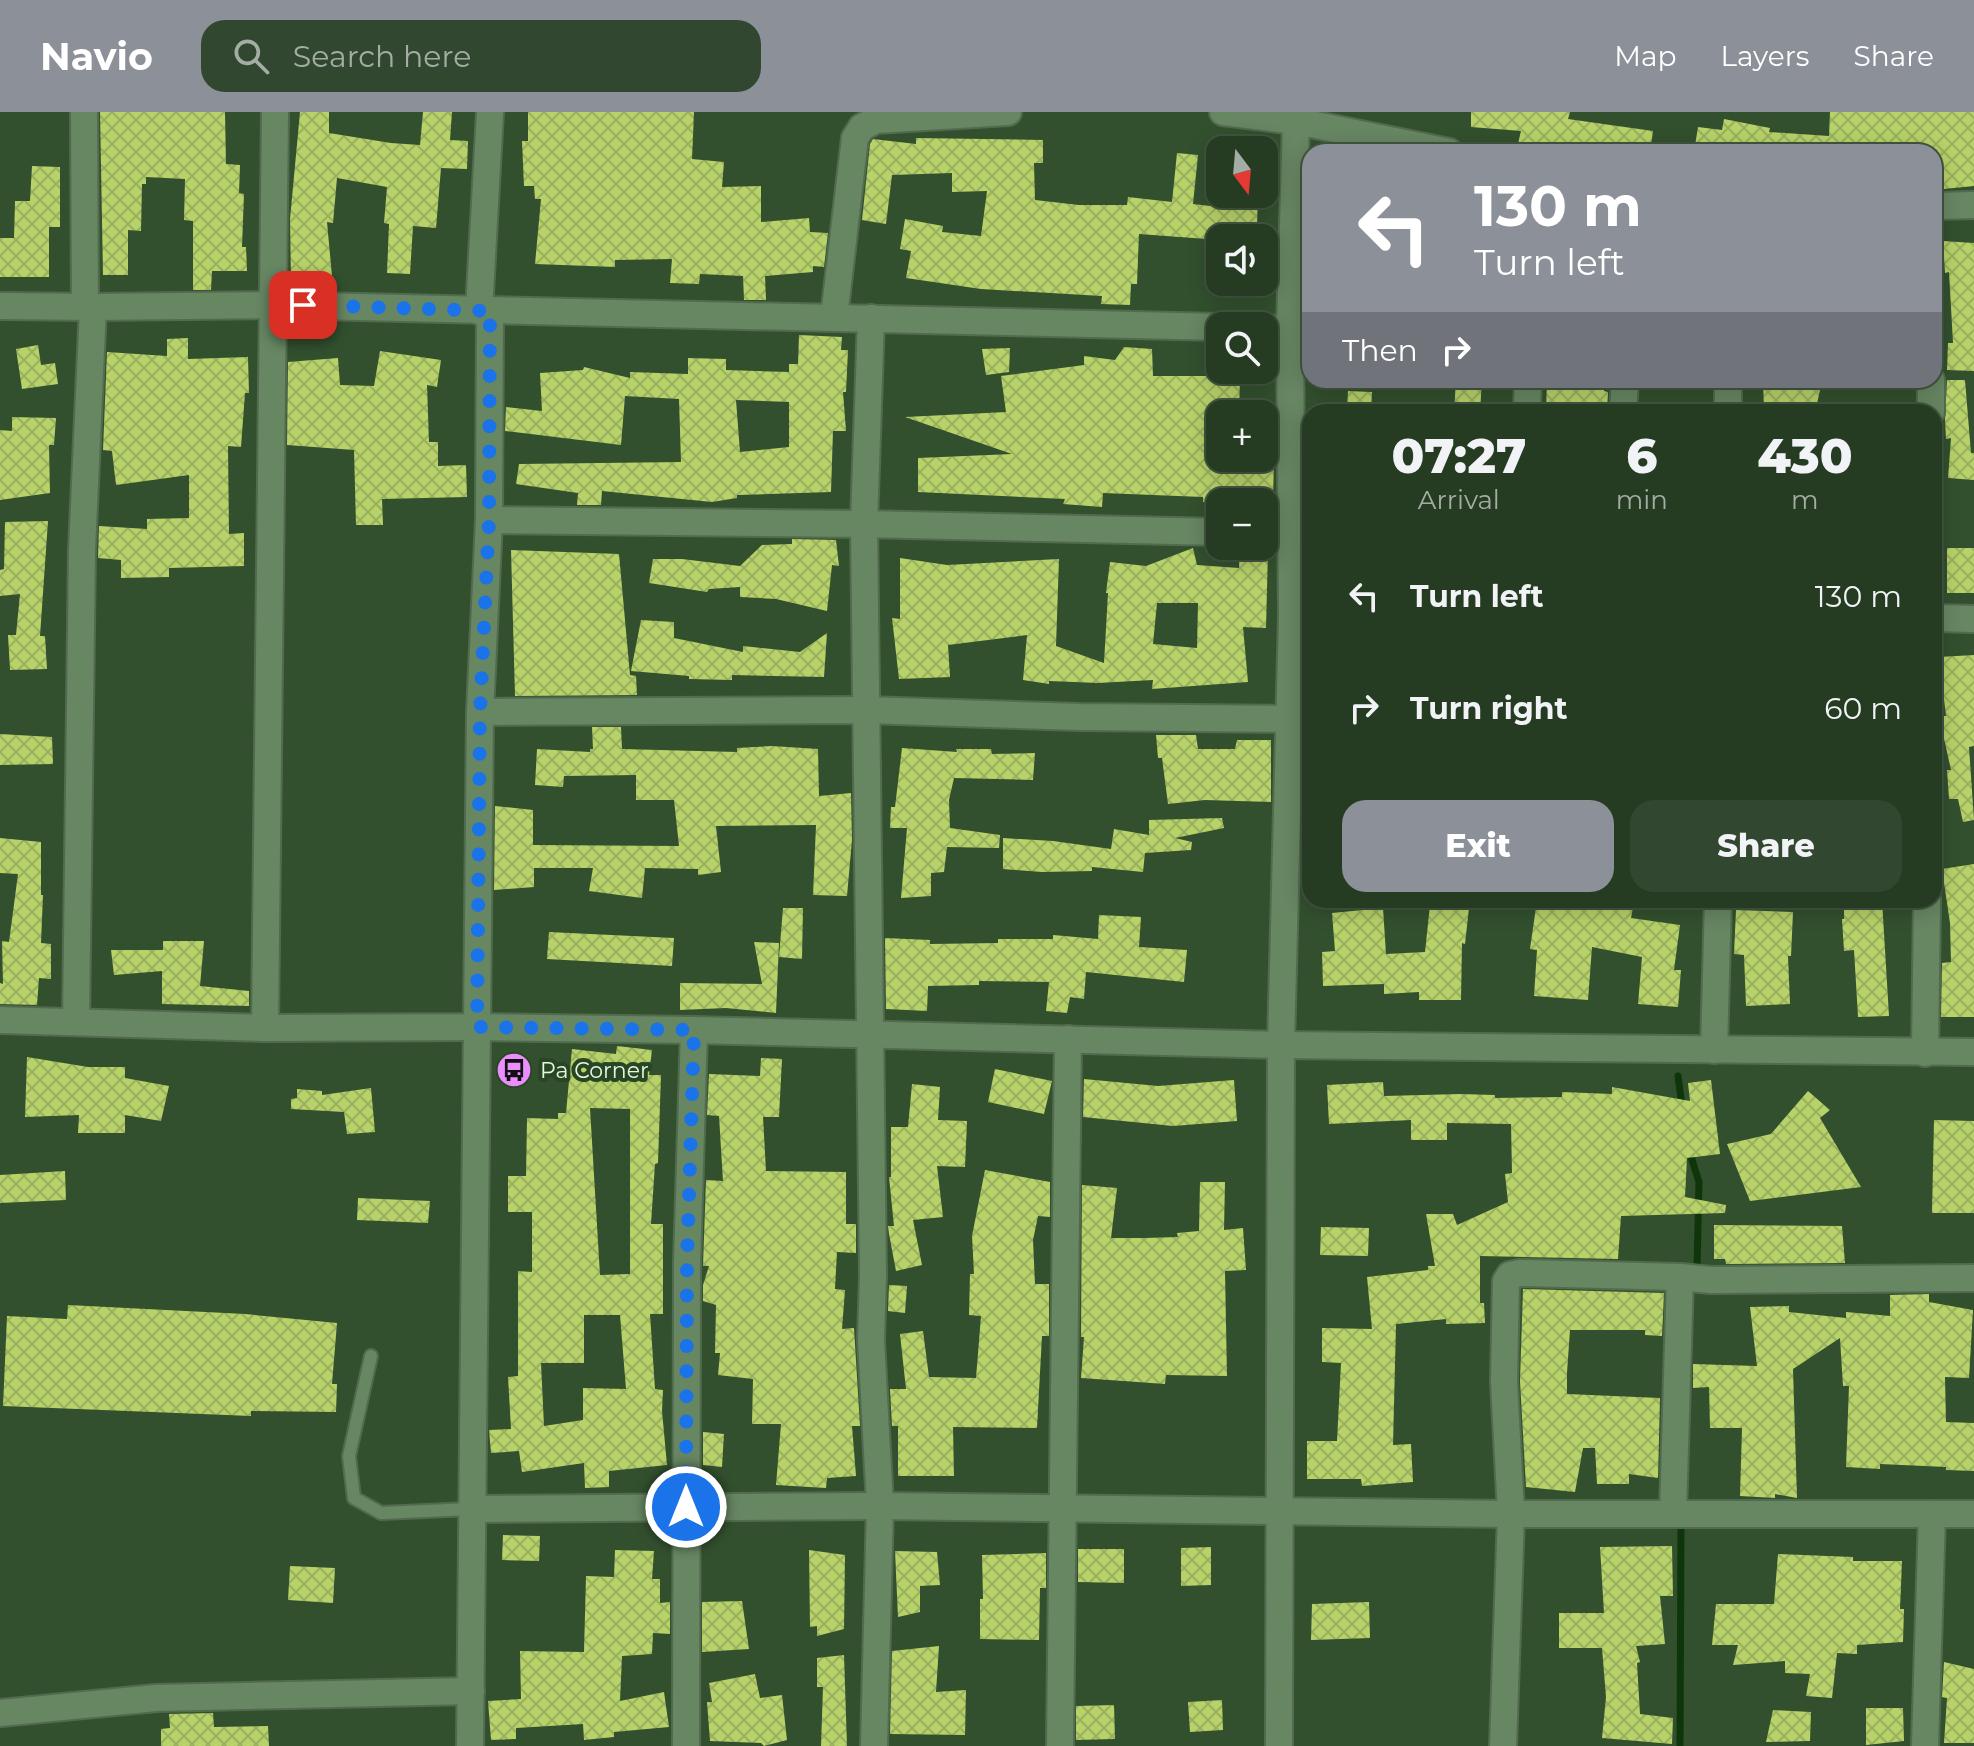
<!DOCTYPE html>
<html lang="en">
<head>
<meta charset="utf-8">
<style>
	:root { --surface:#263c22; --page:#32472f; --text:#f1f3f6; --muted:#a4ada5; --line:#425640; --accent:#8c9099 }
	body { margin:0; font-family:Montserrat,sans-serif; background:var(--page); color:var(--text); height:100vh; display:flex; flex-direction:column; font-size:30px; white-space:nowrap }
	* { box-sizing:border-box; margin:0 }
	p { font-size:26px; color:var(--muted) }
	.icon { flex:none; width:44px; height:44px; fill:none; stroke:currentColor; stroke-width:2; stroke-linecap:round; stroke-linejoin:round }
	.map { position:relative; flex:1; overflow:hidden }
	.side { position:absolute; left:1302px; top:292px; width:640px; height:504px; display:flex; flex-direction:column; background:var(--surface); border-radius:24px; box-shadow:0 4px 20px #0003,0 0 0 2px var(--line) }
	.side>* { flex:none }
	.guide { position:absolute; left:1302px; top:32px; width:640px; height:244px; border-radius:24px; box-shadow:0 4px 20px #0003,0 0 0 2px var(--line); background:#8c9099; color:#fff; overflow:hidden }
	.needle { width:52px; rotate:164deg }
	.controls { position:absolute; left:1206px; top:24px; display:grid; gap:16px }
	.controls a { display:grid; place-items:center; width:72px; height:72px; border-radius:16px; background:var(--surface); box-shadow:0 4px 20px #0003,0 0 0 2px var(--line); font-size:40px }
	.pin { position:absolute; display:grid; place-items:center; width:68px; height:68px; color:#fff; margin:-34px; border-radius:16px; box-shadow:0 4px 12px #0006 }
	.me { position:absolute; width:88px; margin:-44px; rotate:0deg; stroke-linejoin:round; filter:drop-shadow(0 0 6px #0008) }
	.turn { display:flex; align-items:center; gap:28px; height:168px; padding:0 40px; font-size:36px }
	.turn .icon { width:104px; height:104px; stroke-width:2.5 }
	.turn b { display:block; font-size:56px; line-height:68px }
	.then { display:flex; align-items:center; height:76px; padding:0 40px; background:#0003; gap:16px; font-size:30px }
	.eta { display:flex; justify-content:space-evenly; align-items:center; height:136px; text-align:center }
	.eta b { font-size:48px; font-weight:800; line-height:56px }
	.cta { display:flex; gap:16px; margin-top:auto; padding:16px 40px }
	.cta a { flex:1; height:92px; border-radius:24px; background:var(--accent); color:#fff; font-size:32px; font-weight:800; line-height:92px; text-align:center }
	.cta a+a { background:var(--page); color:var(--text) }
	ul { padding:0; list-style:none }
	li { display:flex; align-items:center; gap:24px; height:112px; padding:0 40px }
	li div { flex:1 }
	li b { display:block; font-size:30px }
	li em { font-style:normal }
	header { display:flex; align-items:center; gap:48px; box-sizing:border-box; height:112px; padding:0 40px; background:var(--accent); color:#fff }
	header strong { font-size:38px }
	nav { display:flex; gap:44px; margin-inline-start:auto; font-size:28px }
	.search { width:560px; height:72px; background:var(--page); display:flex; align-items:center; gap:20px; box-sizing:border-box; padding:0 28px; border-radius:24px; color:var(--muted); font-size:30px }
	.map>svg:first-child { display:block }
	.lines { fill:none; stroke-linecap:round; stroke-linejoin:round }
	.stream { stroke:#0f360a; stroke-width:7 }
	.building { fill:url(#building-cross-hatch); fill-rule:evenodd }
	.lane-casing { stroke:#526b4e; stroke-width:16 }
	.street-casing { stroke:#526b4e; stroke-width:30 }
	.lane { stroke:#678662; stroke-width:12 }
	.street { stroke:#678662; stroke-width:26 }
	.route { stroke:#1a73e8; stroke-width:14; stroke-dasharray:0 25.2 }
	.labels { text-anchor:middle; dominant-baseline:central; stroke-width:8; stroke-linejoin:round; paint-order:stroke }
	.poi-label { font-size:22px; fill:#e5f7e2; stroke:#284524; text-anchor:start }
</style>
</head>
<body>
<header>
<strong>Navio</strong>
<div class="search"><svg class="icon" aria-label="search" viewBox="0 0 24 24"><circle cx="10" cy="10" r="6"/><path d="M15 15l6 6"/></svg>Search here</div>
<nav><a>Map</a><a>Layers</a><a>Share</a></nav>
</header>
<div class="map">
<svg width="1974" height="1634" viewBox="0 0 1974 1634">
	<defs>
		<pattern id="building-cross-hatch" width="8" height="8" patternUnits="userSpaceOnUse" patternTransform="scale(2)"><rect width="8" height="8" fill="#b7d268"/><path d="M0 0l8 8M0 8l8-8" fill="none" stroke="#9ab05f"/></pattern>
	</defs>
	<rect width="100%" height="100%" fill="#32502e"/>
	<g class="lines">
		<g class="stream">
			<path d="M1678,964L1682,994"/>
			<path d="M1689,1038L1699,1070L1697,1156"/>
			<path d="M1680,1634L1681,1412"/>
		</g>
	</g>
	<g class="building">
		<path d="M100,0H225L226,52L240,53L239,81L244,82L242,135H246L247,159H212L211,178H193V109L184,108L185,67L146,65V72H142L141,119L128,118V163H103Z"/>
		<path d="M300,0H329V21L391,31L420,33L423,0H452L450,28L468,29L467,57L441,56L436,116L413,114L410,162L387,161L389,112L384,111L387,75L337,66L333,111L327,110L332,164L291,168L290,107Z"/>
		<path d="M528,0H694L692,47L724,50L722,75L761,74V110L809,106L810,120L828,121L824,155L813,154V160L765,164L766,188H744L743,164L700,162L699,172L670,171L672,147L615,148V155L535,152L541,87H535L534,74H524L522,29H528Z"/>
		<path d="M1471,0H1570L1568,7L1653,19L1650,40H1516L1521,19L1471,15Z"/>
		<path d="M1830,0H1974V74L1934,78V40H1694L1698,15L1722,18L1724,7L1770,16L1769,20L1829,24Z"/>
		<path d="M916,26L1043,28V51H1034L1035,88L1079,93H1127L1128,85L1172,90L1177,41L1198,43L1193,92L1236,97V82H1258L1257,114H1236L1235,126H1220V128L1139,122L1137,172H1131L1130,193L1101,192L1102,184L981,177L906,166L911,139L900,137L905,107L943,114L942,120L981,124L987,79L952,80V61L892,63L886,112L862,108L870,32L873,27L916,32Z"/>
		<path d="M32,54L60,55V115H49V165H0V126H14L15,89H30Z"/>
		<path d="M1943,129L1974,131V259L1947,258L1948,231H1953L1949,160L1945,161Z"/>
		<path d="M799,223L842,225L841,238H848L846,280H843L846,319H833L831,380L737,383V386L712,390L602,379L601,393H577L578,381L516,372L519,352L681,350L679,287L625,284L621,333L505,319L506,295L542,299L540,261L583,258L584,255L630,266V260L688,262V246L726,247V258L789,260V252H798ZM736,288L789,290V335L740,340Z"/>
		<path d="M188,226V247L248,245L249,281H245L241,335L228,334L229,422L244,421V454L169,456V465L121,466V448L98,446L99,414L147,417V407L189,406V363L116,373L112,339L103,338L107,240L167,244V227Z"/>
		<path d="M38,233L41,253L55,251L58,272L22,277L16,237Z"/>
		<path d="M1124,235L1152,237L1153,264H1240L1239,302H1220V346H1274L1273,390H1203V385L1103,381L1102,395L1063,392L1065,387L918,380V346L1012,342L905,305L1006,300L1001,264L1084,253V244L1115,248Z"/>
		<path d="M1010,236L1009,260L986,263L982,237Z"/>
		<path d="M380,239L441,248L437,275L427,273L429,330H438V354L466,353L467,385L382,387L383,413H356L354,338L287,333L288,250L338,246L340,273L374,274Z"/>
		<path d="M1456,268H1482L1480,300H1454Z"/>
		<path d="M1547,268H1604V279L1608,280L1607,300H1546Z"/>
		<path d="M1763,268H1822L1816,297L1764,300Z"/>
		<path d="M1947,268H1965L1971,341H1974V368L1948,366L1951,326L1946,327L1945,308Z"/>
		<path d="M1348,279L1372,280L1371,300H1347Z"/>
		<path d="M12,305L56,306L54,333H49L50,381L0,388V318L12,319Z"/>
		<path d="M48,409L40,524H45L47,557L10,558L8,523H16L20,482L0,484V458L4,457L5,410Z"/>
		<path d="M792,427L836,428L839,454L832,453L827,499L776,487L740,485V475L709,477L707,480L649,471L653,447H682L740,454L762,433L792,432Z"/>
		<path d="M1240,434H1254L1268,438L1266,516L1243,515L1248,570L1152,577L1153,568L1098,571L1049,569V572L1023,568L1027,523L948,533L950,565L899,567L892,506L900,507V446L947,453L1059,447L1056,534L1104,551L1108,481H1106L1110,450L1146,454L1193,436L1197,453L1239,456ZM1157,491H1198L1197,536L1153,532Z"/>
		<rect x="1947" y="436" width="27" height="45"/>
		<path d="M511,438L619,442L630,563L636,564L637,583L515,584Z"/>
		<path d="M641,508L674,510V526L743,540V534L800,540L827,521L824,565L732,563V568L689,567V564L631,559Z"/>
		<path d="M1974,543V634L1969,635L1974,708L1963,710L1958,687H1949L1947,658H1951L1939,604H1946L1939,545Z"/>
		<path d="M592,615H621L622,637L737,640V636L772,634L818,637L819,684L851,681L852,728L847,784L813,783L816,713L716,714L721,760L698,763V757L645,756L642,786L589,779L593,756H534V775L494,778L495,694L533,698V733L679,734L674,688H636V663L564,664L563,675L535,673L537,637L590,640V637H593Z"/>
		<path d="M0,622L52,625L53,652L0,653Z"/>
		<path d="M1156,623H1196L1198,637H1235L1237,628H1271V690L1205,688L1168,692L1162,646H1158Z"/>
		<path d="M902,636L957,640L956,637H991L992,642L1035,641L1033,668L954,666L949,688L950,716L1000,723L999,736L947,735L944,760L931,761V784L901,786L907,716H890L891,695H895Z"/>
		<path d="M1222,706L1224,716L1175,726L1192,730L1191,738L1145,741L1143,760L1092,755V759L1042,760L1003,757V726L1053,729L1111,737L1114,717L1149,723V708Z"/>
		<path d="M0,726L41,730V783H43L41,831L51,832V867L39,866L37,893L0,892V871L3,872L2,829L9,830L18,762L0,761Z"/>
		<path d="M1974,752V905H1941L1942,851L1951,850L1950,811L1942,757Z"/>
		<path d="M1537,788H1623L1634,790L1631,806L1680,813L1674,858H1681L1678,895L1638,892L1642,845L1592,835L1588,888L1534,884L1537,838L1530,837Z"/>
		<path d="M1844,788H1882L1889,904L1858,905L1854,838L1844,839L1842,807H1844Z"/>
		<path d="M1430,793L1469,796L1465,832L1462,831L1461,888H1419V880L1384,882V872L1323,874L1322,840L1335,839L1332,801L1383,796L1386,842L1425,840Z"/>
		<path d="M783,796H803L802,847L779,845Z"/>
		<path d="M1736,798L1793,800L1791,844H1788L1790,892L1746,894L1744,843L1734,842Z"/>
		<path d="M1099,803L1141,805L1139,835L1187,838L1184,870L1086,860L1084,887L1070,885L1067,901L1046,899L1049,870L979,869V873L928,874L927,899L886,897L885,826L930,828V832L998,831V827H1053V823L1098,827Z"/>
		<path d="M549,820L674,826L672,854L547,847Z"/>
		<path d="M163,829H204L200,874L249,879V894L162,892V859L114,863L111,838H163Z"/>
		<path d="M754,830L779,831L776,901L726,896L680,898V871L762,872Z"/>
		<path d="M617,934L652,938L649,963H661L658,1051L655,1052L651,1112H663V1202H650L655,1277L663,1278L662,1299L667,1353L609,1359V1375L585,1376L584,1351L522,1360L519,1339L491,1341L489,1318L511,1317L508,1265L518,1264V1159L532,1160V1100H508V1064H526L527,1006L558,1007V1001H566L572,937L616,942ZM590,996L630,997V1162L600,1163ZM584,1203H620L626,1277L583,1276V1308L544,1314L541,1251H584Z"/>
		<path d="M27,945L88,955H125V966L169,974L161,1009L125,1003V1021H78L79,1003L25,1005Z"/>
		<path d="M761,946L782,947L779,1005H763L766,1059L846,1060V1112H856V1141L837,1140L835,1177L845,1178L842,1217L854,1216L860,1314H852L856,1364L827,1366L826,1376L776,1373L781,1312H752L753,1267L718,1263L720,1241H715L716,1193L703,1189V1173L709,1154H703L706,1068L723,1069L719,1004L707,1003L709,962L760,964Z"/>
		<path d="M995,957L1052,969L1044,1002L988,990Z"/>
		<path d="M1084,967L1158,974L1234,968L1237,1009L1173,1014L1083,1005Z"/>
		<path d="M1711,968L1720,1042L1687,1046L1685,1085L1726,1093L1725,1101L1621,1104L1618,1147L1480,1144V1191H1484L1485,1211L1446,1212V1207L1396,1212L1393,1333L1411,1332L1413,1370L1362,1374L1361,1367H1307V1329H1337L1341,1251L1322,1250V1216L1372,1217L1367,1165L1428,1158V1154H1435L1426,1102H1453L1457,1113L1508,1090L1505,1062L1512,1061L1511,1012L1447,1011V1028H1411V1008L1329,1012L1327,973L1383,970L1384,984L1460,982L1495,983V986L1562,985V980L1612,982V975L1690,989L1688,971Z"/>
		<path d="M912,972L940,975L938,1008L967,1009L965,1055L937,1054L943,1105L913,1108L922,1153L896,1159L889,1122L888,1114H894L889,1065H891V1015H908Z"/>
		<path d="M371,976L375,1020L347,1022L344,1000L291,997V987L297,986V977L322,979V983Z"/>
		<path d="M1808,979L1830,998L1820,1006L1861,1075L1750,1089L1727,1032L1771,1022Z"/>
		<path d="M1934,1008L1974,1009V1101H1932Z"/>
		<path d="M985,1058L1050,1070V1105L1038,1104L1033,1128L1035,1172H1049V1224H1042L1037,1316L953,1315L954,1364H898V1314H892L890,1277H906L900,1222L923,1219L929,1265L976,1266L981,1204L969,1203L970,1162H974L972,1124Z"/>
		<path d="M65,1059L66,1088L0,1091V1063Z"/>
		<path d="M1200,1070H1225L1224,1118L1243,1116L1246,1158L1225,1159L1227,1264L1166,1263L1165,1272L1081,1266L1084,1225H1081L1082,1073L1117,1076L1111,1126H1145L1178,1125L1177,1121L1199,1119Z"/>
		<path d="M358,1086L430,1089L428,1111L357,1108Z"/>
		<path d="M1714,1113L1842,1114L1845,1151L1726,1152L1725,1147H1714Z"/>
		<path d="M1321,1115L1369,1116L1368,1144L1320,1143Z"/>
		<path d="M889,1173L907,1174L905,1201L888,1199Z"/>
		<path d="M1523,1177L1664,1181L1662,1224L1645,1223V1218H1570L1567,1261V1282L1660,1286L1658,1366L1629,1362V1372H1597L1595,1336H1583L1575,1380L1526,1375L1520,1269Z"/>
		<path d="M1929,1182V1190L1973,1198L1969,1266L1945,1265L1946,1310L1974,1311V1359L1946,1358V1355L1880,1352V1357L1846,1355L1849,1274H1843L1840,1226L1793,1257L1797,1386L1775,1382V1386L1740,1384L1742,1316H1710L1709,1275L1693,1276V1252L1757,1254L1750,1195L1789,1194V1200L1846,1206V1200L1890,1204V1183Z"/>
		<path d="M68,1193L245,1202L337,1211L332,1272H337L336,1300L251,1299V1304L3,1294L7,1204L67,1207Z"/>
		<path d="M703,1320L724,1322L722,1355L703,1353Z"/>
		<path d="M503,1423L540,1424L539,1449L502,1448Z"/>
		<path d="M1672,1434L1673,1484H1660L1665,1532L1636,1534L1640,1550L1637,1551L1640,1602L1673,1606L1672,1632L1602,1626L1606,1585L1602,1536H1559V1501H1604L1600,1435Z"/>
		<path d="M1211,1435V1473L1181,1474V1436Z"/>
		<path d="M1078,1437H1124V1471L1078,1470Z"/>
		<path d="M615,1438L654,1439L652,1467H660V1491L670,1490V1522L653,1521L652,1542L622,1544L620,1589L664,1580L669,1615L614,1620V1625L584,1628L583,1612L516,1616V1627L491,1628L488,1589L521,1587L520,1539L584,1540L586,1464L614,1465Z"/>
		<path d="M809,1438L845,1443L844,1517L817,1524V1514L810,1515Z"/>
		<path d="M895,1439L937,1440L940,1473L920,1474V1500L898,1505Z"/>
		<path d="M1046,1441V1476H1040L1039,1528L980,1527V1487H983L982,1443Z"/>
		<path d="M1778,1442L1853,1445V1449H1902L1900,1497H1904L1903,1530L1857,1533V1542L1837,1541L1832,1586L1806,1584L1810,1562L1785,1561V1549L1733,1553L1738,1533H1712L1716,1492H1774Z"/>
		<path d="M290,1454L335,1456L333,1491L288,1488Z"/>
		<path d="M742,1489L749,1537L702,1540V1490Z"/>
		<path d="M1369,1490L1370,1526L1311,1528L1312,1492Z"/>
		<path d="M939,1534L936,1580L966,1578L965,1623L890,1622L892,1539Z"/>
		<path d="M844,1543L847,1634H821L823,1575H817V1546Z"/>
		<path d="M1944,1550L1974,1557V1631H1944L1947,1586L1942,1585Z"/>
		<path d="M755,1562L760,1586L782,1583L787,1628L764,1634L761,1631L710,1629L707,1590H712L709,1571Z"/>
		<path d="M1222,1588L1223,1618L1190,1620L1188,1590Z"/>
		<path d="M1114,1593L1115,1627L1076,1628V1594Z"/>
		<path d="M1866,1596H1903L1904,1629L1866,1633Z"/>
		<path d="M1773,1598L1811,1600L1810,1629L1766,1630Z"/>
		<path d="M213,1601L214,1615L268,1614L269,1634H161V1617L170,1616L169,1602Z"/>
	</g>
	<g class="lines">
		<defs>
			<path id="lane" d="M371,1244L349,1344L354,1386L381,1401L470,1397"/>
			<g id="street">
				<path d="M84,0L85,195"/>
				<path d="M1223,0L1296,9L1449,40"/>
				<path d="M1934,94L1974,93"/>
				<path d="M0,194L93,195L274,193L1220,215"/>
				<path d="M479,199L490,0"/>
				<path d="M834,205L855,26L862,15L876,8L1008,0"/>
				<path d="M871,206L864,412L873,1163L871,1228L880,1394L874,1634"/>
				<path d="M1264,216L1290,217"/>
				<path d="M1527,300L1528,268"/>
				<path d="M1623,300L1625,268"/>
				<path d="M1728,300V268"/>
				<path d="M1931,300V268"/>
				<path d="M489,408L864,412L1220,420"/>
				<path d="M1264,422H1292"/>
				<path d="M1934,506L1974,507"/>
				<path d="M480,600L867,598L1080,605L1290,607"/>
				<path d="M0,908L265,916L477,915L480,600L489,408L490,199"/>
				<path d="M76,909L82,438L93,195"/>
				<path d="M265,916L275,0"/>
				<path d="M1714,938L1718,788"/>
				<path d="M1925,941L1927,788"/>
				<path d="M470,1397L880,1394L1511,1402H1974"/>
				<path d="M1673,1401L1680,1165L1711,1168L1974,1166"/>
				<path d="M0,1601L156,1586L471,1579"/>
				<path d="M470,1634L477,915L694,918L1281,933L1974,940"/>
				<path d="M686,1634L687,1152L694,918"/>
				<path d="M1060,1634L1068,927"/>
				<path d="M1279,1634L1281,933L1292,504L1290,217L1296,9"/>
				<path d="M1503,1634L1511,1402L1504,1269L1506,1169L1510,1163L1520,1161L1680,1165"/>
				<path d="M1925,1634L1932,1402"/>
			</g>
		</defs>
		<use href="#lane" class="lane-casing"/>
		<use href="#street" class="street-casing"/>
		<use href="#lane" class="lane"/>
		<use href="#street" class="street"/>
	</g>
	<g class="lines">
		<path class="route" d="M303,193L490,199L489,408L480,600L477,915L694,918L687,1152L686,1395"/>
	</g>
	<defs>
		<symbol id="bus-disc" viewBox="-11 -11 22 22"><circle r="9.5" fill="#eb8dfc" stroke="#284524"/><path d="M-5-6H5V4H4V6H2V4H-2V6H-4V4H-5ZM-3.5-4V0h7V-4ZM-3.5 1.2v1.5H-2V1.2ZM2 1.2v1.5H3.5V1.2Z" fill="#111"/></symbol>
	</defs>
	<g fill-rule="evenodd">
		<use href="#bus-disc" x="494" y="938" width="40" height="40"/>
	</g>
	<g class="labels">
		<g class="poi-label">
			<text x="540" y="958">Pa Corner</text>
		</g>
	</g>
</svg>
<div class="controls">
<a><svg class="needle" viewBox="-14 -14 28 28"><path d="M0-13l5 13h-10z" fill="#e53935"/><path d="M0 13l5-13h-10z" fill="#a4ada5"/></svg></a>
<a><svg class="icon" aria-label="sound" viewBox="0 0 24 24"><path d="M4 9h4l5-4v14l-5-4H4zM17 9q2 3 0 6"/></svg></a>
<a><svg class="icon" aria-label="search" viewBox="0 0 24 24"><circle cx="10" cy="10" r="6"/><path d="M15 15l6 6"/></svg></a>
<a>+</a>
<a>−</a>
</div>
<div class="pin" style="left:303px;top:193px;background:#d93025"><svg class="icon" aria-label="arrive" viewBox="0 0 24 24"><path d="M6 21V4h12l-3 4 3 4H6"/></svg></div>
<svg class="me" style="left:686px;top:1395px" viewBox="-20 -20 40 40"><circle r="17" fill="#1a73e8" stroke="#fff" stroke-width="3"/><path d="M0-11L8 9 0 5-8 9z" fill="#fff"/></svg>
<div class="guide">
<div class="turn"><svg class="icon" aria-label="left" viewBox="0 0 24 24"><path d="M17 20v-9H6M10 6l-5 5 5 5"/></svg><div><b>130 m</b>Turn left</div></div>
<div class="then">Then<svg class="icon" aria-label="right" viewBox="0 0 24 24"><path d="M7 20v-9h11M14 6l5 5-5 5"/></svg></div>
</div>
<section class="side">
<div class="eta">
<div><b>07:27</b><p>Arrival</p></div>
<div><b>6</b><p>min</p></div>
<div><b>430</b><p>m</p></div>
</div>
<ul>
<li><svg class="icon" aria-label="left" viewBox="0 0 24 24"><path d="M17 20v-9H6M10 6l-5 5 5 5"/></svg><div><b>Turn left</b></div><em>130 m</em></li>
<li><svg class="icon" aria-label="right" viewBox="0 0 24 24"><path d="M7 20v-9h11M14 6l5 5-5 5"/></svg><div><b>Turn right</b></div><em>60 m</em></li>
</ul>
<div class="cta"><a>Exit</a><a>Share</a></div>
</section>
</div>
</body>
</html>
